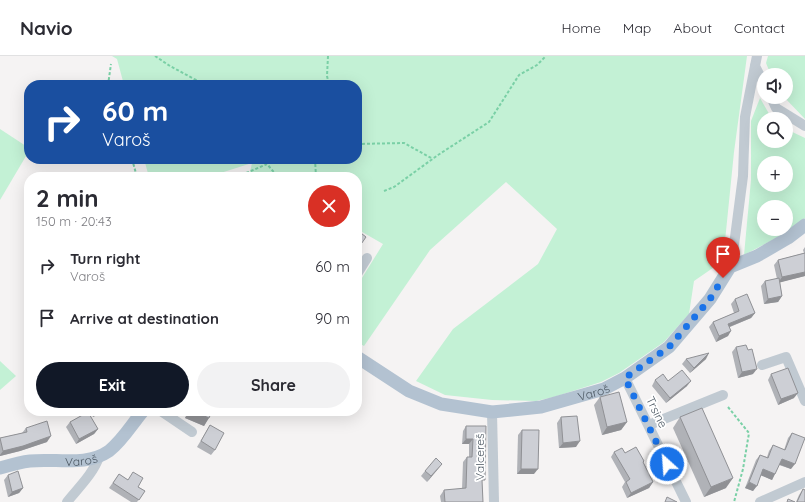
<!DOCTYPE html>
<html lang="en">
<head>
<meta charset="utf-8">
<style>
	:root { --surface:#fff; --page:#f2f2f3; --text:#2b2b33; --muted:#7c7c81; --line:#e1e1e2; --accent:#111827 }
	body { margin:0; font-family:Quicksand,sans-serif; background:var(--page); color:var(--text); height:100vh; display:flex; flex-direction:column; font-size:15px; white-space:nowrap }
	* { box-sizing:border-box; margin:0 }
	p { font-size:13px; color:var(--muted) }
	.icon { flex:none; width:22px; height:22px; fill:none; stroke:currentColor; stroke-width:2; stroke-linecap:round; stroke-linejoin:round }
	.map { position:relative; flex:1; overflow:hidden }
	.side { position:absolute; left:24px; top:116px; width:338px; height:244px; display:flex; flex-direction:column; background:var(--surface); border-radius:16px; box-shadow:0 4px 16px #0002 }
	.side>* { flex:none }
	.hud { position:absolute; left:24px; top:24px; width:338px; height:84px; border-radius:16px; box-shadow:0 4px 16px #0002; background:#1a4fa0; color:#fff; overflow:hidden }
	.buttons { position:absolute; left:757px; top:12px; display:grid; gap:8px }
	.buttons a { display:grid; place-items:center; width:36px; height:36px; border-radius:50%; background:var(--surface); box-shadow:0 4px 16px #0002; font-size:20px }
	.pin { position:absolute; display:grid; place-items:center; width:34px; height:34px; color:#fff; margin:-41px -17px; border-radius:50% 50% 50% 0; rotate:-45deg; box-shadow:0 0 4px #0007 }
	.pin .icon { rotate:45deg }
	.me { position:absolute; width:44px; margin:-22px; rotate:334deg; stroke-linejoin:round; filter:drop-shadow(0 0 3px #0008) }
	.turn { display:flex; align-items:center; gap:14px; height:84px; padding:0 12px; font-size:18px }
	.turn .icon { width:52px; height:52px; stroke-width:2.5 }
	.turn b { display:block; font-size:28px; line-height:34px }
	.round { display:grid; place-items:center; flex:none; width:42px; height:42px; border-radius:21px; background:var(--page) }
	.summary { display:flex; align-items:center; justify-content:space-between; height:68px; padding:0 12px }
	h1 { font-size:24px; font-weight:700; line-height:30px }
	.cta { display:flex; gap:8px; margin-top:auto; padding:8px 12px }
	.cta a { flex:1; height:46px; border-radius:24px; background:var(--accent); color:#fff; font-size:16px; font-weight:700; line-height:46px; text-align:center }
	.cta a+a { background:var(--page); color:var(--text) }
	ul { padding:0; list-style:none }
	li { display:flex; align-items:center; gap:12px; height:52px; padding:0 12px }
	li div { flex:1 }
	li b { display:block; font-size:15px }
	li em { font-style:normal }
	header { display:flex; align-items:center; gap:24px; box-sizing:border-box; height:56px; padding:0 20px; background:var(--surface); border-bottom:1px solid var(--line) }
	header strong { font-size:19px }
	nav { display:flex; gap:22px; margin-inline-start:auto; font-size:14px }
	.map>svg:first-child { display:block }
	.green { fill:#c3f1d5; fill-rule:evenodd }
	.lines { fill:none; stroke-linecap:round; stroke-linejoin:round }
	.path { stroke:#7ad0a6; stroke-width:2; stroke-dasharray:3 2; stroke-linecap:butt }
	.minor { stroke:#c1cad2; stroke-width:10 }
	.major { stroke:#b3c2d1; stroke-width:13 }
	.wall { fill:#b0b2b7 }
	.shaded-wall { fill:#909195 }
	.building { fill:#cdcfd5; stroke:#909195 }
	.route { stroke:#1a73e8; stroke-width:7; stroke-dasharray:0 12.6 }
	.labels { text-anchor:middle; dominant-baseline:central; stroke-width:3.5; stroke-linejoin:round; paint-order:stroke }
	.street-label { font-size:12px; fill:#4a5661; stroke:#fff }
</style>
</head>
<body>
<header>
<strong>Navio</strong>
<nav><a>Home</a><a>Map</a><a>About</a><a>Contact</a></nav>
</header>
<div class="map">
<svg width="805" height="446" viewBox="0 0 805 446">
	<rect width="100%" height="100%" fill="#f5f3f3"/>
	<g class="green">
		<path d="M112,0H747L734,96L723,205L694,225L689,258L664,286L619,317L601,326L554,341L536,345L492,344L445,339L416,325L453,273L538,208L557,173L506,126L430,194L364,290L357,286V230L383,188L357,173V121H249L252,107L208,121H149L144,103H357V29H124L117,3Z"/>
		<path d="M768,0H805V63L784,41H786V19H771L766,7Z"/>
		<path d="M760,42L772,63H764V85H786V73L805,82V162L782,179L744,199L751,124V65ZM764,107H786V129H764ZM764,151H786V173H764Z"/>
		<path d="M0,73L29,92V95L0,144Z"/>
		<path d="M0,305L16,320L0,334Z"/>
	</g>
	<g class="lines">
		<g class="path">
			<path d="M155,0L170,10L196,24L200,29"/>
			<path d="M328,0L327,20L329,29"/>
			<path d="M108,29L111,8"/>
			<path d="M357,88L404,87L433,103"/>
			<path d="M132,103L137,121"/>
			<path d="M262,103L267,108"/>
			<path d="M315,103L316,121"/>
			<path d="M237,121L267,108L278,121"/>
			<path d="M384,135L394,131L438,99L489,66L519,19L537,9L546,0"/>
			<path d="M728,351L749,377L743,413L734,446"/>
		</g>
		<g class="minor">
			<path d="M757,0L755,10L764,28"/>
			<path d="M771,41L776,52L805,70"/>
			<path d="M730,211L734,189L743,120L745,61L755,10"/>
			<path d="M357,218L367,202"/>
			<path d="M762,309L786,301L805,345"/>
			<path d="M625,322L686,446"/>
			<path d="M161,355L192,376"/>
			<path d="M492,356L494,446"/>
			<path d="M649,369L723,339"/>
			<path d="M67,446C78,432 93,418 99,401"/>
			<path d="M760,446L805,426"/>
		</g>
		<g class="major">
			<path id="s1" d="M357,301L409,335L441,348L492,356L541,351L604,333L625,322L669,291L710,243L730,211L757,200L788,182L805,169"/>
			<path id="s2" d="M0,412C10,409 20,406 30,405C56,402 86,411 109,395C123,384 132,368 143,355"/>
		</g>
	</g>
	<g class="wall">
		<path d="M805,191V220L780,226L782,240L778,246L764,248L761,230L765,225L777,223L774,209L778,204L804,197L803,194Z"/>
		<path d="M735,243L755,257L751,262L730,271L728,280L716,286L709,271L713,266L734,257L731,248Z"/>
		<path d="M736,291L753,318L738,322L732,296Z"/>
		<path d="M686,303H706L690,317L682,308Z"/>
		<path d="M771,318L794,342L778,349L768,324Z"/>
		<path d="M655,324L668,325L687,330L666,347L652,330Z"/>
		<path d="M600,341L627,366L621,374L602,379L594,349Z"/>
		<path d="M90,355H104L93,361Z"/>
		<path d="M188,355H212L204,370L185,362Z"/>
		<path d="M561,361L576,391L559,392L557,367Z"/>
		<path d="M680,361L726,432L704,441L673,372Z"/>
		<path d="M70,366L98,373L94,378L76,388L66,371Z"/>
		<path d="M210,369L215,394L211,399L197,391Z"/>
		<path d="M466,370H486L482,427L483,446H441L440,440L444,434L462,433L463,406L467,401H469V388H462L463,375Z"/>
		<path d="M26,372L47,386L20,395L0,400V382L22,377Z"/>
		<path d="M522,374L534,418H517L518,379Z"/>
		<path d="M792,377L791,413L779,409L772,424L761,419L753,435L745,432L756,404L760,399L767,401L769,395L773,389L784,394L788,382Z"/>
		<path d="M614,396L625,397L643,407L653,426L649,432L627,442L622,431L625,426L611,401Z"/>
		<path d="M438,413L427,426L421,420L425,415Z"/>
		<path d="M119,418L145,435L137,446H131L109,432Z"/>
		<path d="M8,419L23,432L19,437L8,441L4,424Z"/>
		<path d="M803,433L805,446H796L799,439Z"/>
	</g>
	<g class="shaded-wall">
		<path d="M805,216V220L778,227L782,221Z"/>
		<path d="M782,240L778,246L764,248L768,243Z"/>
		<path d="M755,257L751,262L724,273L728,268Z"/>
		<path d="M731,275L728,280L716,286L719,280Z"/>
		<path d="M709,297L706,303L690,317L694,312Z"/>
		<path d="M757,313L753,318L738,322L742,316Z"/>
		<path d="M691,325L687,330L666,347L670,342Z"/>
		<path d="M798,337L794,342L778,349L781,343Z"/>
		<path d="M97,355H104L93,361Z"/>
		<path d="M190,355H193L209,362L204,370L185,362Z"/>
		<path d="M627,366L621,374L602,379L607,371Z"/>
		<path d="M98,373L94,378L76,388L79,383Z"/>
		<path d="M51,380L47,386L20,395L0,400V399L3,395Z"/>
		<path d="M466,383H473L469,388H462Z"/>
		<path d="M580,385L576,391L559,392L563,387Z"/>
		<path d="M782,403L795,408L791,413L778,408Z"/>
		<path d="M442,408L438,413L427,426L431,420Z"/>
		<path d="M521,413H538L534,418H517Z"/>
		<path d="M763,413L775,418L772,424L760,419Z"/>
		<path d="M733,422L726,432L704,441L711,431Z"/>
		<path d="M653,426L649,432L627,442L631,437Z"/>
		<path d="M749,426L757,430L753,435L745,432Z"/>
		<path d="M23,432L19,437L8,441L12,436Z"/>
	</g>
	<g class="building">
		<path d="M357,174L366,181L357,194Z"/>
		<path d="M805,197V216L782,221L778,204Z"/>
		<path d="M779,222L782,240L768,243L765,225Z"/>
		<path d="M747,238L755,257L728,268L731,275L719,280L713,266L739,255L735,243Z"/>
		<path d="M746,289L748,294L752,293L757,313L742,316L736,291Z"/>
		<path d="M709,297L694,312L686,303Z"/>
		<path d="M788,312L798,337L781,343L771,318Z"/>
		<path d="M682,314L691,325L670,342L655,324L663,318L668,325Z"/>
		<path d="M619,336L627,366L607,371L600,341Z"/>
		<path d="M702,352L733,422L711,431L680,361Z"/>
		<path d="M193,355H212L209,362Z"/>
		<path d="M88,356L98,373L79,383L70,366Z"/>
		<path d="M577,360L580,385L563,387L561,361Z"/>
		<path d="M47,365L51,380L23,390L3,395L0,382L27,376L26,372Z"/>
		<path d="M210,369L224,377L215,394L201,385Z"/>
		<path d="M466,370H486L485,424H482L483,446H445L444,434L466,432L467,401H472L473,383H466Z"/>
		<path d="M522,374H539L538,413H521Z"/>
		<path d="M792,377L805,382L795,408L782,403L775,418L763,413L757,430L749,426L760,399L768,402L773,389L785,394Z"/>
		<path d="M636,391L644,405L643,406L653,426L631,437L626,426L630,423L614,396L622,392L625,397Z"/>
		<path d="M436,402L442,408L431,420L425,415Z"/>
		<path d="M18,415L23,432L12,436L8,419Z"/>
		<path d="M133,416L143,422L138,431L145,435L139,444L113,427L119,418L128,424Z"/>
		<path d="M803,433L805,434V446H797Z"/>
		<path d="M667,441L677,446H665Z"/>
		<path d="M788,443L795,446H787Z"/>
	</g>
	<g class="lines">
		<path class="route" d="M667,408L625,322L669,291L710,243L723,222"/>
	</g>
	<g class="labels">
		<g class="street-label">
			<text stroke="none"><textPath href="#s1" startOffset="252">Varoš</textPath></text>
			<text transform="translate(657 356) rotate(64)">Trsine</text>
			<text stroke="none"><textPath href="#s2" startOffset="82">Varoš</textPath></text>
			<text transform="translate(479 401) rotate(-90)">Valcereš</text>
		</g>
	</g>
</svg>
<div class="buttons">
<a><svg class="icon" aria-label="sound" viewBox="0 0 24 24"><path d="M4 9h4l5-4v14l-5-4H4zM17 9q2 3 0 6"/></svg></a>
<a><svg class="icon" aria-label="search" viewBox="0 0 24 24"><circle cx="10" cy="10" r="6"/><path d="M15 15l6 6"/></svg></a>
<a>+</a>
<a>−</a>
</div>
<div class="pin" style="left:723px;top:222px;background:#d93025"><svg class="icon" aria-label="arrive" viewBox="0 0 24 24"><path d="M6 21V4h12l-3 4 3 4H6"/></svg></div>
<svg class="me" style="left:667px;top:408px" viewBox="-20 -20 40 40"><circle r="17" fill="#1a73e8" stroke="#fff" stroke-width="3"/><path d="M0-11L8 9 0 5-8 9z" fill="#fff"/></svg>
<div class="hud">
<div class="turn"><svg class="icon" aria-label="right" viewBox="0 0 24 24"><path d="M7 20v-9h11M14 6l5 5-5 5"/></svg><div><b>60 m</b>Varoš</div></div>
</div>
<section class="side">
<div class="summary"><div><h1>2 min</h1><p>150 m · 20:43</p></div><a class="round" style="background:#d93025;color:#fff"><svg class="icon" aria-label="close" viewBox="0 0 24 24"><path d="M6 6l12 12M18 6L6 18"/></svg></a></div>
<ul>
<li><svg class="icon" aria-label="right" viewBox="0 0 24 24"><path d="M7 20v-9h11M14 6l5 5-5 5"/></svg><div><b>Turn right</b><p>Varoš</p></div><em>60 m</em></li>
<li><svg class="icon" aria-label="arrive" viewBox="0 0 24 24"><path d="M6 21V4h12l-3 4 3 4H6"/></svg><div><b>Arrive at destination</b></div><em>90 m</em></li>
</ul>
<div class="cta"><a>Exit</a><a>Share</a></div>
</section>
</div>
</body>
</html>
